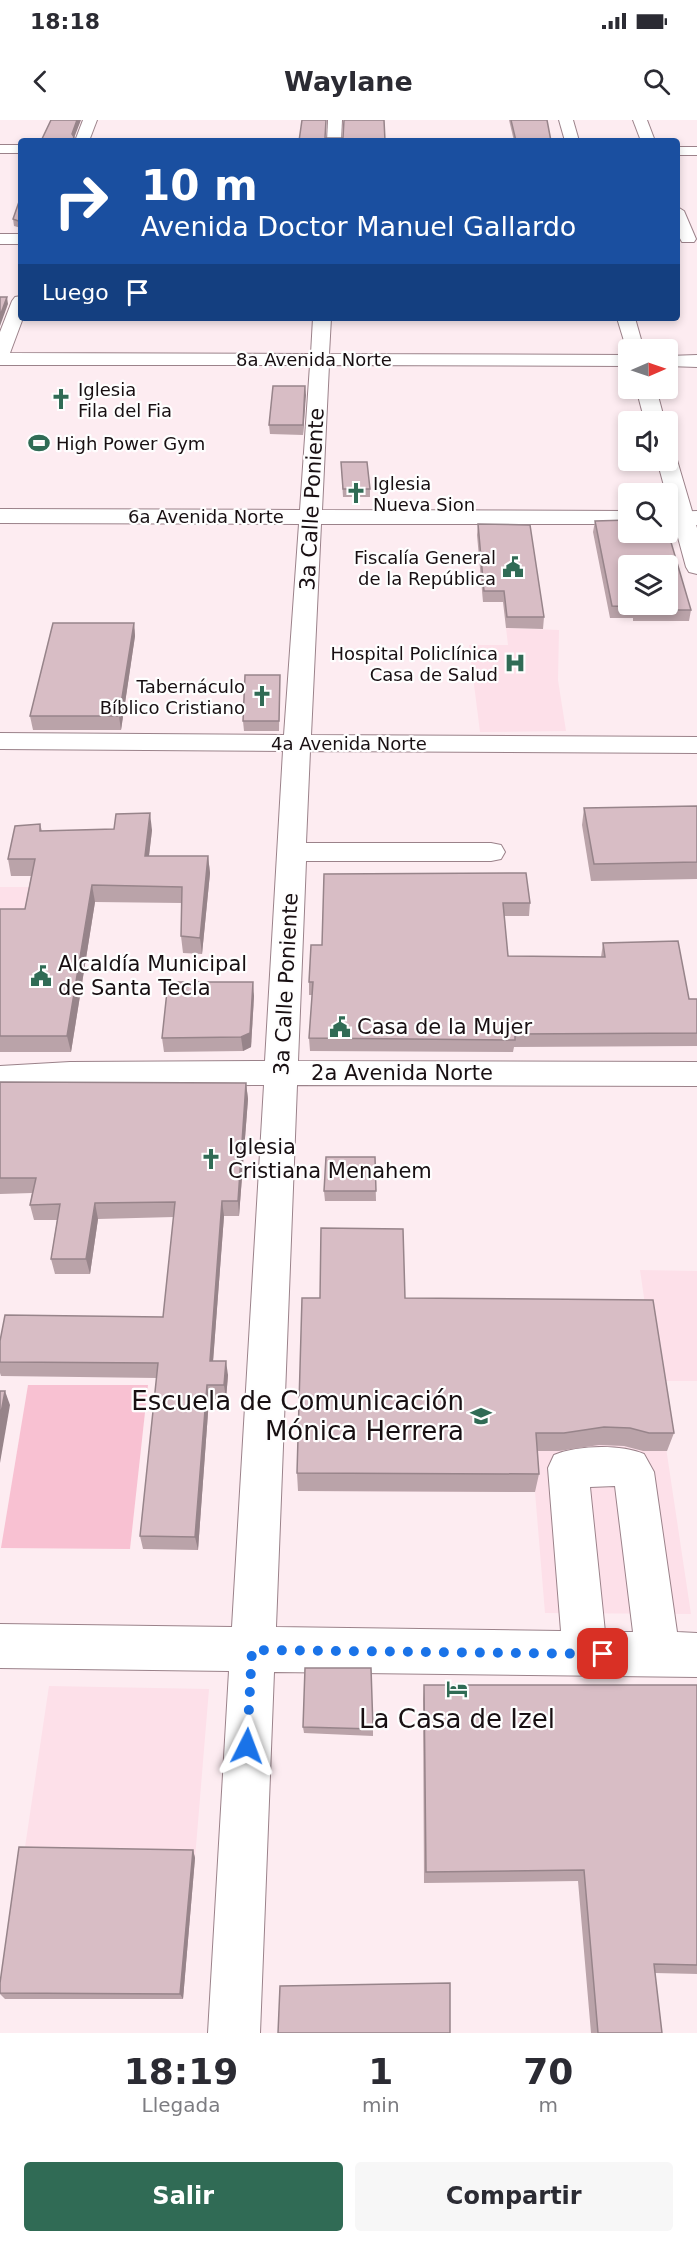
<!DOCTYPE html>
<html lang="es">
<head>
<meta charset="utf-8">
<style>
	:root { --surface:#fff; --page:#f7f7f7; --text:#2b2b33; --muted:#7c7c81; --accent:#306b55 }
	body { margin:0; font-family:"DejaVu Sans",sans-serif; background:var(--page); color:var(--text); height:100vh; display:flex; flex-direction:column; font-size:22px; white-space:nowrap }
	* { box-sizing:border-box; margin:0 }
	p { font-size:20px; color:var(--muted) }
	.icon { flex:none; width:33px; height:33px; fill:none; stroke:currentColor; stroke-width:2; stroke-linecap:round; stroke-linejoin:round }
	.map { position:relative; height:1913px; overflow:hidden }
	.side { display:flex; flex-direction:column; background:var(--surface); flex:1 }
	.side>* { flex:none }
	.guide { position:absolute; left:18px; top:18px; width:662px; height:183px; border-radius:6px; box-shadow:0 3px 9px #0003; background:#1a4fa0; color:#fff; overflow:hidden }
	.needle { width:39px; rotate:88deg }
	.buttons { position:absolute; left:618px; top:219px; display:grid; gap:12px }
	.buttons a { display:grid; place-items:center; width:60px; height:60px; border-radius:6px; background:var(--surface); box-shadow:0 3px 9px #0003; font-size:30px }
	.pin { position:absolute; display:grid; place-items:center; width:51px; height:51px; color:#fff; margin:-26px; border-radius:12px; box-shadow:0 3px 9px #0006 }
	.me { position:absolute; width:66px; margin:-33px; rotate:3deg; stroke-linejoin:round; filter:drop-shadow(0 0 4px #0008) }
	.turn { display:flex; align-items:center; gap:21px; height:126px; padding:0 24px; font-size:27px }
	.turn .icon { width:78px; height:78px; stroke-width:2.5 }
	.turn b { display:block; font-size:42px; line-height:51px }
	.then { display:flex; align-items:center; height:57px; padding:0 24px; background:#0003; gap:12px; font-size:22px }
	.eta { display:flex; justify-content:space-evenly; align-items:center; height:102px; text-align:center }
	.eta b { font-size:36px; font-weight:600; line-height:42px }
	.cta { display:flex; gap:12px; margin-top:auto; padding:12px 24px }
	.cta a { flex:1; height:69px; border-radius:6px; background:var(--accent); color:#fff; font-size:24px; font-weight:600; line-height:69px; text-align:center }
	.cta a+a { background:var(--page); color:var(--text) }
	.status { display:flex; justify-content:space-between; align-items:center; height:42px; padding:0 30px; background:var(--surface); direction:ltr }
	.status svg { height:16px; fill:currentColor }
	header { display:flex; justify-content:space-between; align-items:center; height:78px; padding:0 24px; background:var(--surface); font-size:27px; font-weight:600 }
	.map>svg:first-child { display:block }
	.built { fill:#fde0e9 }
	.green { fill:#f8c1d2 }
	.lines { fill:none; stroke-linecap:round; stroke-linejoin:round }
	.minor-casing { stroke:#9b828a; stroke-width:2 }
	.major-casing { stroke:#9b828a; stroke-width:2 }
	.minor { fill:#fff; fill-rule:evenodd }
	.major { fill:#fff; fill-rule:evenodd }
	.wall { fill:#baa3a9 }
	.shaded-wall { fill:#97848a }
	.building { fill:#d8bdc5; stroke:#97848a; stroke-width:1.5; fill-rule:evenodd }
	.route { stroke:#1a73e8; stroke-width:10; stroke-dasharray:0 18 }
	.labels { text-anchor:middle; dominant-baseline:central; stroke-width:4.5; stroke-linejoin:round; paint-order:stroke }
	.far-street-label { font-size:18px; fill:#180f12; stroke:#fefefe }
	.far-poi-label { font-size:18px; fill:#180f12; stroke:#fefefe; text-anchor:start }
	.street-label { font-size:21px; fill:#180f12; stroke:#fefefe }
	.poi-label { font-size:21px; fill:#180f12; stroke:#fefefe; text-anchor:start }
	.near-poi-label { font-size:26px; fill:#180f12; stroke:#fefefe; text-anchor:end }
</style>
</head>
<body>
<div class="status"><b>18:18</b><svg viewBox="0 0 49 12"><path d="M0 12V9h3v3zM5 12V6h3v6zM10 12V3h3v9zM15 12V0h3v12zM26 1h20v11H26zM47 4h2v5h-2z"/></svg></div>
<header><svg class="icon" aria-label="back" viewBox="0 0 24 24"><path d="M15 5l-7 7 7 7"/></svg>Waylane<svg class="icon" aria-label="search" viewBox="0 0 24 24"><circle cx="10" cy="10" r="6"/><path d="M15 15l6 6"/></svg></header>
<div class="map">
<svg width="697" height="1913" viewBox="0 0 697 1913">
	<rect width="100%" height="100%" fill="#fdecf1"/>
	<g class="built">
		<path d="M506,508L559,510L558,560L566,611L480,612L469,525H508Z"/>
		<path d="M0,767H36L28,806H0Z"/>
		<path d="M640,1150L697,1151V1261H656L691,1494L545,1493L535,1372L298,1371L303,1197L647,1198Z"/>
		<path d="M49,1566L209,1569L195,1738L24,1734Z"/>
	</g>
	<path class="green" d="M28,1265H148L130,1429L1,1428Z"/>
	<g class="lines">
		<defs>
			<g id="minor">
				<path d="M83,0H97L89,21H75Z"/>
				<path d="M328,0H342L341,21H327Z"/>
				<path d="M633,0H647L655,21H641Z"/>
				<rect x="0" y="25" width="21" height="8"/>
				<rect x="676" y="27" width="21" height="8"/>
				<path d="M676,86L684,91L696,119L694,122H682C675,111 676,100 676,86Z"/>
				<rect x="0" y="114" width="21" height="10"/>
				<path d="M21,176V198H23L10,233L311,234L313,198H331L329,234L628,235V246L329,245L322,390L628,391V404H321L311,615L697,617V633L310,631L306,723H491L501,725L505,732L501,739L491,741H306L298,941L697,942V966L297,965L276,1507L561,1511L548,1348L554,1335C577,1325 621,1324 644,1334L654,1352L677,1512L697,1513V1557L274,1552L260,1913H208L229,1551L0,1548V1504L232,1507L264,965L70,966L32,970H0V946L70,942L265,941L283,631L0,629V613L284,615L299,404L0,403V389L300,390L310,245H0V212L12,181L15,177ZM615,1366L633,1512H605L590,1367Z"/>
				<path d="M697,235V247L668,246V236Z"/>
				<path d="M697,391V405L668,404V392Z"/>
			</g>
			<g id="major">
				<path d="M559,0H573L579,21H565Z"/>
				<path d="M617,198H635L644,230H628V234Z"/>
				<path d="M636,268H656L665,302H645Z"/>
				<path d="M668,334L674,336L677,340L697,408V454L689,452L686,447L657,340H668Z"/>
			</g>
		</defs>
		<use href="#minor" class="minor-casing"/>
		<use href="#major" class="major-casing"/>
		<use href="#minor" class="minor"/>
		<use href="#major" class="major"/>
	</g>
	<g class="wall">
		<path d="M509,0H547L551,21H514Z"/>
		<path d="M21,76V108L14,106L13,99Z"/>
		<path d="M305,266L303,315L270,314L269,305Z"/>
		<path d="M341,342L370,369V377H343Z"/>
		<path d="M595,401L691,490L689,501H633V498H610L593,412Z"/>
		<path d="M478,404L544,497L543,509L506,508L503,482H483L477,415Z"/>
		<path d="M134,503L135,516L121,610H33L30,596Z"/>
		<path d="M280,555L279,611H244L243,601Z"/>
		<path d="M697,686V759L591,761L582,705L584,688Z"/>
		<path d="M40,704L42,711L152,710L149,736H208L210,753L202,834L183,833L181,816L182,783L95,782L71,932H0V789H25L31,756H11L8,739Z"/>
		<path d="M324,754L530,783L529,796H504L508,836L601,837L603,823L689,879H697V926L514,927L513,932L310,931L309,918L312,875H309V862L322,825Z"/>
		<path d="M254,876L251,927L243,931L164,932L162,918Z"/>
		<path d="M0,962L246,963L248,979L239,1096H224L213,1241L228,1255L226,1279H209L198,1430L143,1429L140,1416L157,1258L1,1256L0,1253V1221L163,1197L174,1097L98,1099L90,1154H55L51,1139L57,1100H34L30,1085L32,1073L0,1074Z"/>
		<path d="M375,1037L376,1081H325L324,1071Z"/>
		<path d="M405,1178L674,1313L667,1331H643L624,1326L599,1325L559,1331H537L539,1354L535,1372L298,1371L297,1353Z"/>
		<path d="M424,1565H697V1854L655,1853L662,1913H591L578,1761L424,1763L423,1579Z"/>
		<path d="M303,1607L373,1609V1616L304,1613Z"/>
		<path d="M193,1730L195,1738L183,1879H5L0,1874V1863Z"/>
	</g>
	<g class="shaded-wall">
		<path d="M77,0H81L74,18V21H72V14Z"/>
		<path d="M7,177L8,184L0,206V196Z"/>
		<path d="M305,266L306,275L303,315V305Z"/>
		<path d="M134,503L135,516L121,610L119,596Z"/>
		<path d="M150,693L152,710L147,752L145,736Z"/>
		<path d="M208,736L210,753L202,834L200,818Z"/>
		<path d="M92,765L95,782L71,932L67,916Z"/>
		<path d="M253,862L254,876L251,927L243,931L241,917Z"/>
		<path d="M246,963L248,979L239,1096L238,1081Z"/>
		<path d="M222,1081L224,1096L212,1255L210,1241Z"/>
		<path d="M95,1083L98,1099L90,1154L86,1139Z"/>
		<path d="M226,1241L228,1255L226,1279L224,1265Z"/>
		<path d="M207,1265L209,1279L198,1430L195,1417Z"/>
		<path d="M5,1271L10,1285L0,1343V1298Z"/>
		<path d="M193,1730L195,1738L183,1879L180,1874Z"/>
	</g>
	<g class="building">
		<path d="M51,0H77L72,14L74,17L72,21H41Z"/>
		<path d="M302,0H326L325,18H343L344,0H384L385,21H299Z"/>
		<path d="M511,0H547L551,21H516Z"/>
		<path d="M21,76V102L13,99Z"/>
		<path d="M0,177H7L0,196Z"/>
		<path d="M273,266H305L303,305H269Z"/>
		<path d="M341,342H367L370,369H343Z"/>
		<path d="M628,400V412H668L691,490H635V487L612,486L595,401ZM628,446H668V484H628Z"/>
		<path d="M478,404L530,405L544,497H507L504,471H484Z"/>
		<path d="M53,503H134L119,596H30Z"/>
		<path d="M245,555H280L279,601H243Z"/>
		<path d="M697,686V742L594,744L584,688Z"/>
		<path d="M150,693L145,736H208L200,818L181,816L182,767L92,765L67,916H0V789H25L35,739H8L15,706L40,704V711L114,709L116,694Z"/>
		<path d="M526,753L530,783H503L508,836L605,837L603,823L678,821L689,879H697V913L515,914V920L309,918L313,862H309L311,825H322L324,754Z"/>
		<path d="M168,862H253L250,913L241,917L162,918Z"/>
		<path d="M0,962L246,963L238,1081H222L210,1241H226L224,1265H207L195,1417L140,1416L158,1243L0,1242V1221L5,1195L163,1197L175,1082L95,1083L86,1139H51L60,1084L30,1085L36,1058H0Z"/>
		<path d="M326,1037H375L376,1071H324Z"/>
		<path d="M321,1108L403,1109L405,1178L653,1180L674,1313H649L630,1308L604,1307L564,1313H536L539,1354L297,1353L302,1178H320Z"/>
		<path d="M0,1271H5L0,1298Z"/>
		<path d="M305,1548H371L373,1609L303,1607Z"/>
		<path d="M424,1565H697V1845L654,1844L662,1913H598L584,1750L426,1752Z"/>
		<path d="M19,1727L193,1730L180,1874L0,1873V1863Z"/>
		<path d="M450,1863V1913H278L280,1866Z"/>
	</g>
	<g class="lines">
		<path class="route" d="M247,1626L252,1530L603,1534"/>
	</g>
	<defs>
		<symbol id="church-bare" viewBox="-9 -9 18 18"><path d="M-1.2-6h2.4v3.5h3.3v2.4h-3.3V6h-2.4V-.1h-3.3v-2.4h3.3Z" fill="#306b55" stroke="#fefefe" stroke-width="2.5" paint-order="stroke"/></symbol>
		<symbol id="stadium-bare" viewBox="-9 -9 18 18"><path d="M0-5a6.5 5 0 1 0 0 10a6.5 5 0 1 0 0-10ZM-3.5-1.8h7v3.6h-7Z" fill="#306b55" stroke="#fefefe" stroke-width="2.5" paint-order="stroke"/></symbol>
		<symbol id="civic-bare" viewBox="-9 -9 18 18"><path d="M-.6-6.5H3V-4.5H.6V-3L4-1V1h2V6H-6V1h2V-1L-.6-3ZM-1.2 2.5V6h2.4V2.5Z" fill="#306b55" stroke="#fefefe" stroke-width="2.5" paint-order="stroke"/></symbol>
		<symbol id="hospital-bare" viewBox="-9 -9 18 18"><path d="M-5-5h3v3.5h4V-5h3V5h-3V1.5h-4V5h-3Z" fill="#306b55" stroke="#fefefe" stroke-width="2.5" paint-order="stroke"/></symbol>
		<symbol id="university-bare" viewBox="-9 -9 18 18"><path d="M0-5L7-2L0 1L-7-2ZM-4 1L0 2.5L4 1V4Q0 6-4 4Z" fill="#306b55" stroke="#fefefe" stroke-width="2.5" paint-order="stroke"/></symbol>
		<symbol id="hotel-bare" viewBox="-9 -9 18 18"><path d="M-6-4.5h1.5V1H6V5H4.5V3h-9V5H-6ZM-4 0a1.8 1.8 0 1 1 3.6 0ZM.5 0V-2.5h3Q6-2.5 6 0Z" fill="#306b55" stroke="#fefefe" stroke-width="2.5" paint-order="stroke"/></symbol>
	</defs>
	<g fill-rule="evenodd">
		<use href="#church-bare" x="46" y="264" width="30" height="30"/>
		<use href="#stadium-bare" x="24" y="308" width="30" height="30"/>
		<use href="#church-bare" x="341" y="358" width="30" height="30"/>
		<use href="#civic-bare" x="498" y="432" width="30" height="30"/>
		<use href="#hospital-bare" x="500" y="528" width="30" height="30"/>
		<use href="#church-bare" x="247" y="561" width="30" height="30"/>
		<use href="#civic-bare" x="26" y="841" width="30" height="30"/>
		<use href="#civic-bare" x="325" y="892" width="30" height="30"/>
		<use href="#church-bare" x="196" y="1024" width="30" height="30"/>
		<use href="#university-bare" x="466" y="1281" width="30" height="30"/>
		<use href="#hotel-bare" x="442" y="1554" width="30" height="30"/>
	</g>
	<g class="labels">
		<g class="far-street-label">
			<text x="314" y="239">8a Avenida Norte</text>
			<text x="206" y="396">6a Avenida Norte</text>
			<text x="349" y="623">4a Avenida Norte</text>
		</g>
		<g class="far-poi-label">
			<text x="78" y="269">Iglesia<tspan x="78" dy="21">Fila del Fia</tspan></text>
			<text x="56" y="323">High Power Gym</text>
			<text x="373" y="363">Iglesia<tspan x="373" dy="21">Nueva Sion</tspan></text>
			<text x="496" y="437" text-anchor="end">Fiscalía General<tspan x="496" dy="21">de la República</tspan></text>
			<text x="498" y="533" text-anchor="end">Hospital Policlínica<tspan x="498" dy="21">Casa de Salud</tspan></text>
			<text x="245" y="566" text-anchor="end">Tabernáculo<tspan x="245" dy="21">Bíblico Cristiano</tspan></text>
		</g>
		<g class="street-label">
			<text transform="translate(312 379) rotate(-87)">3a Calle Poniente</text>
			<text transform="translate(286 864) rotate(-87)">3a Calle Poniente</text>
			<text x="402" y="953">2a Avenida Norte</text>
		</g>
		<g class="poi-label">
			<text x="58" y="844">Alcaldía Municipal<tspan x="58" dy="24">de Santa Tecla</tspan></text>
			<text x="357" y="907">Casa de la Mujer</text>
			<text x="228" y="1027">Iglesia<tspan x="228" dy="24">Cristiana Menahem</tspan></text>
		</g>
		<g class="near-poi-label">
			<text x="464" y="1281">Escuela de Comunicación<tspan x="464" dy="30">Mónica Herrera</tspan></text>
			<text x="457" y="1599" text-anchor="middle">La Casa de Izel</text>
		</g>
	</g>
</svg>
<div class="buttons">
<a><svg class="needle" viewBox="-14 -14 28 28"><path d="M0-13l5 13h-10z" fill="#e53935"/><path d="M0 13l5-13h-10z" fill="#7c7c81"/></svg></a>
<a><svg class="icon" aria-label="sound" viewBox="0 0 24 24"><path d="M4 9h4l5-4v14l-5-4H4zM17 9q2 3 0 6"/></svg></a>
<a><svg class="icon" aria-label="search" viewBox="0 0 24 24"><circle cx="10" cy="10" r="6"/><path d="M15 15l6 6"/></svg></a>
<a><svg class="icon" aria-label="layers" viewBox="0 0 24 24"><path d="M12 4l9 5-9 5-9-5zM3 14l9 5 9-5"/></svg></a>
</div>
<div class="pin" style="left:603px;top:1534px;background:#d93025"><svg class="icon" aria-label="arrive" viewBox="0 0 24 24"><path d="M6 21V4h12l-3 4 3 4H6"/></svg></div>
<svg class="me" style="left:247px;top:1626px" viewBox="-20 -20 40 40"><path d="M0-17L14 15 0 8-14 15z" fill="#1a73e8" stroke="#fff" stroke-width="4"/></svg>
<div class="guide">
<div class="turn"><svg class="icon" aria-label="right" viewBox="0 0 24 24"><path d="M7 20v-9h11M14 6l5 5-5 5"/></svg><div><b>10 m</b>Avenida Doctor Manuel Gallardo</div></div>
<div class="then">Luego<svg class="icon" aria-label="arrive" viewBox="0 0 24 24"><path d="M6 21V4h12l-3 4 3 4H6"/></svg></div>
</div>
</div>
<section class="side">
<div class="eta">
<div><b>18:19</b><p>Llegada</p></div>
<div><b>1</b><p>min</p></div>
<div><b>70</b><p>m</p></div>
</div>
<div class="cta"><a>Salir</a><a>Compartir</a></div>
</section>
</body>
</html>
